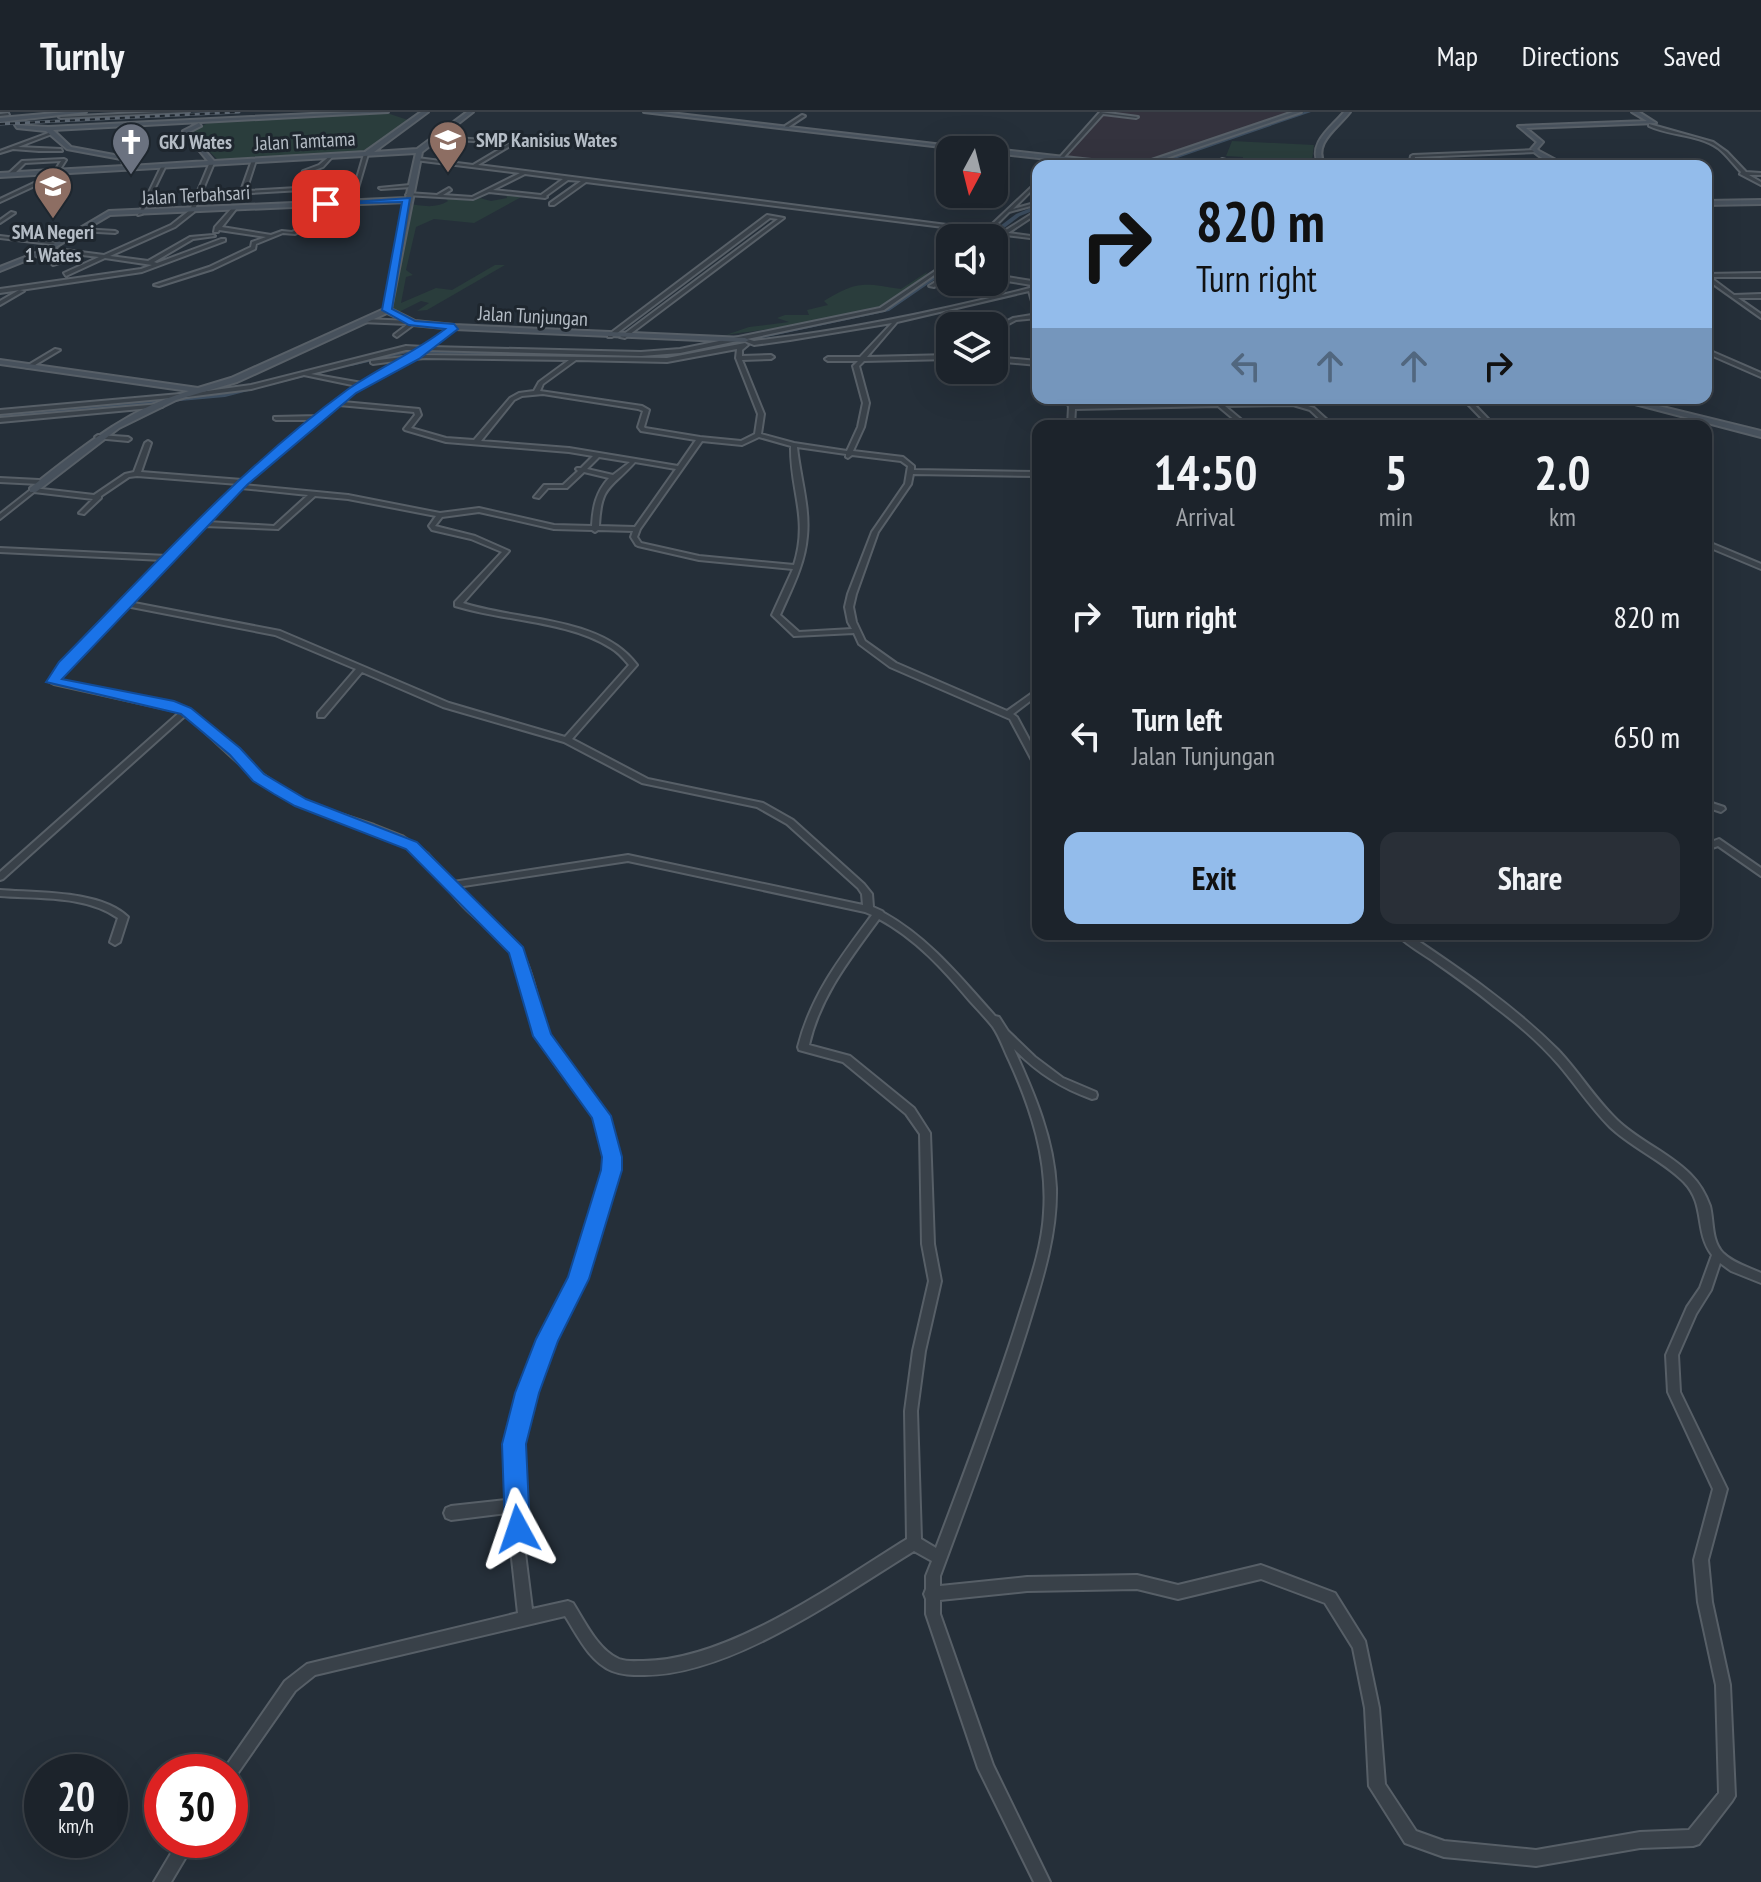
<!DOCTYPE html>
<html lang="en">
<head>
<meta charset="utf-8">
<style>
	:root { --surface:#1c232b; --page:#292f37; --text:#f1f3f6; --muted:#a0a4a9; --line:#3a4047; --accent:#93bceb }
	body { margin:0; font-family:"PT Sans Narrow",sans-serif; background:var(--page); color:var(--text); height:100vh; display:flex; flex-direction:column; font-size:30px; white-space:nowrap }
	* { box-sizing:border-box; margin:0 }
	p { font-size:26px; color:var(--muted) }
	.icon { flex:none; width:44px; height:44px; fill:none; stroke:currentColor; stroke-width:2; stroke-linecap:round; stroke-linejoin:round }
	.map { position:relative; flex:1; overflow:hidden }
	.sheet { position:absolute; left:1032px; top:308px; width:680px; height:520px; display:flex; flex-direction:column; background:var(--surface); border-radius:16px; box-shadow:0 8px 32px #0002,0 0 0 2px var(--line) }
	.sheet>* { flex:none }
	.guide { position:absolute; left:1032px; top:48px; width:680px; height:244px; border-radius:16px; box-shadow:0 8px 32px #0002,0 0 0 2px var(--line); background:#93bceb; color:#111; overflow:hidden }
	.needle { width:52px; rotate:187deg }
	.controls { position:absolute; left:936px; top:24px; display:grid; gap:16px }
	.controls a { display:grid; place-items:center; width:72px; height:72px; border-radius:16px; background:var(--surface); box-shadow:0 8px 32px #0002,0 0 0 2px var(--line); font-size:40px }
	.speed { position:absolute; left:24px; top:1642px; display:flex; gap:16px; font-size:40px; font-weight:700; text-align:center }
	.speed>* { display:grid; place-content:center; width:104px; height:104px; border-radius:50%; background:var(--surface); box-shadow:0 8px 32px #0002,0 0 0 2px var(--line); line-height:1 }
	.speed small { font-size:20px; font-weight:400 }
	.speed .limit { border:12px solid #d22; background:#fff; color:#111 }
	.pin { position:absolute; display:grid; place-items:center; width:68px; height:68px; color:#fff; margin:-34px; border-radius:16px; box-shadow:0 4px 12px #0006 }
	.me { position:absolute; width:88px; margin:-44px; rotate:355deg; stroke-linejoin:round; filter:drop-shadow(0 0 6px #0008) }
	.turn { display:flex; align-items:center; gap:28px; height:168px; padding:0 32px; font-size:36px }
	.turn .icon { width:104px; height:104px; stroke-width:2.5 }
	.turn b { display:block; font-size:56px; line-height:68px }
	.lanes { display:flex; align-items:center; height:76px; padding:0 32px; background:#0003; justify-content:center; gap:40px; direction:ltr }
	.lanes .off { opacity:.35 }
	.eta { display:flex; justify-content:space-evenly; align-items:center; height:136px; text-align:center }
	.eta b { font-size:48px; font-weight:600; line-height:56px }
	.cta { display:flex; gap:16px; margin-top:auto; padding:16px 32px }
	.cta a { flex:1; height:92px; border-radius:16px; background:var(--accent); color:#111; font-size:32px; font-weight:600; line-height:92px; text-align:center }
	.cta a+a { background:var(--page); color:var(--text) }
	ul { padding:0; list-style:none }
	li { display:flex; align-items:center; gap:24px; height:120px; padding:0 32px }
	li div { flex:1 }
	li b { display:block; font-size:30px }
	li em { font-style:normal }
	header { display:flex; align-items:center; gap:48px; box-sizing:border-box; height:112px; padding:0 40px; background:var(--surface); border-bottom:2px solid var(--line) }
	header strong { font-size:38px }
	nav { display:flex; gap:44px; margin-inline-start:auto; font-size:28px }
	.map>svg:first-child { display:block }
	.medical { fill:#34333e }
	.green { fill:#2a3d3c }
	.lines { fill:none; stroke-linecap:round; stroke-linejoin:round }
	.canal { fill:#3d4e60; fill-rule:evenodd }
	.street-casing { stroke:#575f67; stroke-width:4 }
	.secondary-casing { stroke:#575f67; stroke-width:4 }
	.street { fill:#394149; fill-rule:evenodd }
	.secondary { fill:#47515c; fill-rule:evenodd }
	.rail-casing { stroke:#5b6570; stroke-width:3 }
	.rail { stroke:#1e262e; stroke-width:2; stroke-dasharray:5; stroke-linecap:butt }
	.route { fill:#1a73e8; stroke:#114b97; stroke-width:2 }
	.labels { text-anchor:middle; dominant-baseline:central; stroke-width:6; stroke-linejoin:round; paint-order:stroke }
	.far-poi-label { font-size:20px; font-weight:bold; fill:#b4bcc5; stroke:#1e262e; text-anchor:start }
	.far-street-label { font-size:20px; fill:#b4bcc5; stroke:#1e262e }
</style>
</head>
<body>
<header>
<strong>Turnly</strong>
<nav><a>Map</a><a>Directions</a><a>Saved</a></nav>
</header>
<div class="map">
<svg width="1761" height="1770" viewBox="0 0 1761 1770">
	<rect width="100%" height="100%" fill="#252f39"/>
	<path class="medical" d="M1103,0H1297L1137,53L1062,46Z"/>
	<g class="green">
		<path d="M387,1L408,8L369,39L360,41L219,49L189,19L211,10Z"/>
		<path d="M1232,29L1314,33L1312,49H1242L1243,45L1226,44Z"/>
		<path d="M506,82L525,83L474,111L434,107L416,115L406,158L413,163L406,165L401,191L436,176L452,178L495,153H505L427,198L417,199L429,191L421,189L397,201L387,198L406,91C422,94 435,97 448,89L445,86L476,85L491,89L507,86Z"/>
		<path d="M927,160C911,207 770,215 726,223L749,215L789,210L777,206L785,203H809L807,198L828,193L824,189C859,167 866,172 901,177Z"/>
	</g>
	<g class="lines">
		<g class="canal">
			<path d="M1304,0H1311L1154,54H1146Z"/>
			<path d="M1038,93V97L1020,104L991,126H984L1016,102Z"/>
			<path d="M950,152V157L889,199L672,245L408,241L351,254L348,252L408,237L672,241L885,197Z"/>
			<path d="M321,257L324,259L323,260L225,285L0,305V301L225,281Z"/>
		</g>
		<defs>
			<g id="street">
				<path d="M157,0H189L61,6L59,5Z"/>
				<path d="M1100,0L1138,5L1136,6L1103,2L1056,54H1052Z"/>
				<path d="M8,1L9,3L0,4V2Z"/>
				<path d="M802,3L805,4L787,16H785V14Z"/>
				<path d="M1649,12L1713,30L1727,40L1746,60L1761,61V63H1749L1761,70V73L1740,62L1741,60C1733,52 1727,43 1718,36C1698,22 1670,24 1649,14Z"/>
				<path d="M51,20L52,22L18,35L61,37L62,39H39L13,37L0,41V39Z"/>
				<path d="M435,25L542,31H515L478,53L986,118L1038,69V72L1013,97L1038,90V92L1009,100L990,119L1003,120L1038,98V101L1008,121L1038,125V127L1005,123L994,129V126L999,122L988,121L983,126H978L983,120L586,70L554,93H550V91L581,69L568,68L546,84L547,85L545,86L489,80L473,87L406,83L408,81L437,83L449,76L451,78L443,83L472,85L520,61L415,48L417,46L473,53L510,31L436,27ZM525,62L563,67L541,83L493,78Z"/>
				<path d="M1536,38L1537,40L1415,45L1413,54H1409L1411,44L1413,43Z"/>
				<path d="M366,41L368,42L353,93L295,122L283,121L256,132L255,137L213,157L159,174L154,173L209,155L251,135L252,130L266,125L219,118L218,120H214L215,115L232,96L236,97L222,115L271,123L282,119L292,120L349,91L354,75L200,84L194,100L175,115L110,144L148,149L190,125L213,123L215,124L193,127L154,150L157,151L221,127H225V129L142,160L0,181V177L141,157L152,153L105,146L66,164L64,161L99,145L82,143L53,153L51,151L75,142L47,137L49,136L104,143L171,113L190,98L210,50L214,51L201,82L241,79L252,48L254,47L256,48L246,79L297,76L303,59L319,53L331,43L333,44L323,55L307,61L302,76L355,73L364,42Z"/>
				<path d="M64,47L66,48L59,59L63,58L65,60L0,90V87L55,61L54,60L61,49L25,51L13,63H9V61L22,49Z"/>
				<path d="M1222,47L1226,48V54H1222Z"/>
				<path d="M164,52L166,53L142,102L138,103L162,53Z"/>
				<path d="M410,73L412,75L381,77L379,76Z"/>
				<path d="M11,100L15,101L0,111V108Z"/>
				<path d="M767,103L784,106L625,226L620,225L778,107L770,106L612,225H608V223Z"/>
				<path d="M82,117L115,119L117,120L115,121L80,119Z"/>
				<path d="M0,124L58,131L60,132L58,133L0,126Z"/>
				<path d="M950,149V152L884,198L747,227L754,229C851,218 944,198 1038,174L994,167V163L1038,170V177L1034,178L1038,191V202L1035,200L1029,179L897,210L867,245L950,243V247L864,249L859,254L869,291L864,315L853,339L903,345L914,354V358L1038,360V364L913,362L911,372L878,420L856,482L853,495L856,510L865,529L896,551L1007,599L1038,577V583L1013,602L1017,605L1038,644V655L1034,652L1010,607L890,555L859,532L854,521L794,524L772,503L793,457L699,448L638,434L636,433L631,425L633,419L598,418L595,420L592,418L554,417L479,400L442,405L435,414L475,424L509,439L463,491C516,509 602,504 637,553L572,627L648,667L763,691L793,708L864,772L872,782L873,795L882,799L884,801C929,826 961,866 995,904L999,905L1008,919L1035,945L1063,966L1096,980L1097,983L1096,986L1092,987C1061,976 1038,961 1014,937C1034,981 1054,1027 1056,1076C1057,1125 1041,1172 1027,1218C1001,1301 970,1383 940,1464V1474L1027,1465L1137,1463L1178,1473L1261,1453L1335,1481L1365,1529L1379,1596L1385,1672L1416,1719L1444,1729L1536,1738L1640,1720L1689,1718L1719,1681L1716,1573L1698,1490L1694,1448L1713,1377L1668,1280L1666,1243L1687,1195L1700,1176L1712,1143C1694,1119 1706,1093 1684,1070C1662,1048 1632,1036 1610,1015C1591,996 1576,973 1559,953C1540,931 1518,912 1495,895C1476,879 1456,865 1436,851C1423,842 1407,833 1396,822H1408C1460,857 1513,893 1558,938C1579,960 1595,987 1617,1008C1640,1030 1670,1041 1691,1063C1700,1072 1706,1083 1710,1094C1714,1110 1711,1128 1723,1141C1733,1151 1748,1155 1761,1161V1171L1731,1159L1720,1151L1711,1178L1696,1202L1678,1243L1680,1280L1727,1377L1708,1448L1712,1490L1730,1573L1735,1684L1732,1689L1699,1732L1693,1734L1640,1736L1536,1754L1444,1745L1405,1731L1369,1674L1365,1596L1353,1536L1325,1491L1261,1467L1178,1487L1137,1477L1027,1479L940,1488V1502L993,1653L1050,1770H1034L978,1656L926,1502V1487L924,1482L926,1477V1464L932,1449L914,1439C841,1484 730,1564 643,1563C632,1563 622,1563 612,1559C589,1549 578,1524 565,1504L315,1563L295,1579L235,1665L230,1668V1660H222L285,1569L307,1552L518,1501L507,1401L451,1408L446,1406L444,1401L446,1396L451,1394L506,1388C502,1300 538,1246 571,1169C580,1149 587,1127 593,1106C599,1085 608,1063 606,1041C601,999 565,972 545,937C531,912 527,883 519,856C509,830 487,817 467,798C446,779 434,752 409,736C370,711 324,708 284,685C248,664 218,631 186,603L3,767L0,768V760L180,600L54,572L50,570L61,551L163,448L0,440V436L167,444L238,372L137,364L129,365L101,384V386L84,402L79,401L93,387L34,380L0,407V402L33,376L94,383L125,362L134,360L145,331L148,329L151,331L141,360L242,368L314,308H276L274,307V305L318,304L357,274L304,263L251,277L187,285L184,283L185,282L251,273L406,234L424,235L454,213L457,215L456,216L431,235L641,240L680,237L880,196ZM892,211L860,245H828L825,247L828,249H858L853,254L863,291L858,315L847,339L794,331L761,322L764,302L742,248L771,247L774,245L771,243L742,244V238L748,233L745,231L667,246L420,243L427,238L641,244L680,241L742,228L754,233L790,228ZM737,237L736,246L758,302L755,322L741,329L700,325L645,316L644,315L649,298L642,294L540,279L543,272L576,248L667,250ZM406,238H420L410,244L371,249V251L373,252L403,248L362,271L311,262ZM426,246L569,248L539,270L534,279L519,281L510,286L474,328L446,326L411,316L421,303L419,297L343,290L354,280L413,247ZM543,282L638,297L643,299L638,315L641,319L696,328L678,354L569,336L481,329L514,288L522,284ZM339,293L414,300L415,303L404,317L405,318L446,330L569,340L593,344L581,356H577L576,357L578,359L563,373H544L534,385L539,386L548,376H567L584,360L609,366C596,380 593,395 592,414L554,413L479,396L440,401L348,383L244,373ZM759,325L791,334C790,378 809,406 794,453L699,444L641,431L637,425L640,417L702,329L742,333ZM797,335L846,342V345L848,346L852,343L901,349L908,354L905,372L872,420L848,482L845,495L848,510L852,517L799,520L780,503C791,478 805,452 807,424C810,395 800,365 797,335ZM599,345L630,350L613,363L587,357ZM635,350L676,357L635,415L599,414C601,372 611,377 635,350ZM241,376L308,383L274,414L208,410ZM315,384L348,387L436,404L429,414L432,418L471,427L502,440L455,490V494C504,509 569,509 611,536C618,540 624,547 629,553L565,625L449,591L280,519L129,490L171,448L174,447V444L204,414L278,417ZM126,494L275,523L356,557L318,601V605H324L362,560L443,595L564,630L642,671L757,695L787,712L858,776L862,782L863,793L628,743L453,770L428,742L402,724L374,713L316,694L286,679L257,658L189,597L59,569L67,554ZM628,749L865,800L872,803C840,846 811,883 798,935L799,938L843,950L906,1002L920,1022L922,1132L929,1169L913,1239L905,1299L907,1427C836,1471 728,1549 643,1549C636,1549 627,1550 619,1547C598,1538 585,1510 573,1491L568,1489L532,1497L522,1417L520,1397L522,1393L519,1388C516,1313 542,1257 573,1191C588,1160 598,1127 608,1094C611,1082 616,1070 617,1059C620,1041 613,1021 605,1006C592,981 571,961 556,937C538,909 539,874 524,845C509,815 476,801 457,775ZM879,807C916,827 943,857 969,888C977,897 986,906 993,915C1000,925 1004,938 1009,948C1031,996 1048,1048 1044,1101C1042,1139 1027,1177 1016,1213C992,1288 964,1362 936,1436L921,1427L917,1299L925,1239L941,1169L934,1132L930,1021L914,996L850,944L809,933C820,884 850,847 879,807Z"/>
				<path d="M950,161V165L934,175L929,174Z"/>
				<path d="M1761,161V165H1710L1734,183L1761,182V186H1738L1761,202V206L1706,167V162Z"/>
				<path d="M19,178L24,179L0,193V189Z"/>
				<path d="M1038,202V206L1016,208L1001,216L998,214L1013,206Z"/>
				<path d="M363,207L413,209L416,211L397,225L394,223L395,222L408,212L361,210L360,209Z"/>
				<path d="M55,237L60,238L30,256L25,255Z"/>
				<path d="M1706,237L1761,261V265L1706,241Z"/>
				<path d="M994,245L1038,249V253L994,249Z"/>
				<path d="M180,282L183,284L182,285L0,302V298Z"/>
				<path d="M1065,286H1071L1074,293L1213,291L1208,286H1215L1220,291L1293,289L1314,296L1334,314H1327L1310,298L1293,293L1225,294L1249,314H1242L1218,294L1075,297L1074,314H1068L1069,295Z"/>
				<path d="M1462,286H1468L1495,314H1489Z"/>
				<path d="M160,292L163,294L162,295L0,310V306Z"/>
				<path d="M98,323L128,325L131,327L128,329L96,326L95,325Z"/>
				<path d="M0,366L39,368L42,370L39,372L0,370Z"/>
				<path d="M1706,429L1761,452V457L1706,434Z"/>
				<path d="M1706,689L1724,695L1725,697L1721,700L1706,695Z"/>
				<path d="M1719,727L1761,756V764L1718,734L1706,738V732Z"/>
				<path d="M0,778C37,781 100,778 128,805L120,830L115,833L110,830L118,806C85,783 38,787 0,784Z"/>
				<path d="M179,1728H196L171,1770H154Z"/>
			</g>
			<g id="secondary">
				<path d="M66,0H86L0,10V6Z"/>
				<path d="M352,0H388L53,18L71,35L125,45L130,54L208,49L183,19L199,11L201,14L189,20L214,49L365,40L421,0H428L374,40L417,37L467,0H473L422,40L391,197L415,209L454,213L745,226L749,228L745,230L454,217L413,213L387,201L237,270L176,288L119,316L36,380H30V376C80,337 127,297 189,279L0,252V248L198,276L231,266L384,197L406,90L110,103L47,140L0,159V155L43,138L109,99L406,86L416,41L0,65V61L124,54L121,47L67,37L46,19L17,16L15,13L48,15Z"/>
				<path d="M644,0H662L986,38H967Z"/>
				<path d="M1293,0H1301L1143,54H1134Z"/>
				<path d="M1344,0H1350C1337,17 1312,31 1325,54H1319C1307,31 1331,16 1344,0Z"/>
				<path d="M1632,0H1639L1656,11L1526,16L1543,30L1537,37L1539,39L1567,54C1555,54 1539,46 1531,37L1537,30L1518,14L1647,9Z"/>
				<path d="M994,37L1127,52L1130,54H1111L994,41V38H992Z"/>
				<path d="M1761,88V92L1706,93V89Z"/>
				<path d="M1612,286H1626L1761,319V325Z"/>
			</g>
		</defs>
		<use href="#street" class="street-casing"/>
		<use href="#secondary" class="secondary-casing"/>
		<use href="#street" class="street"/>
		<use href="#secondary" class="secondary"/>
		<defs>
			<path id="rail" d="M0,12L239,0"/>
		</defs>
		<use href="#rail" class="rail-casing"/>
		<use href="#rail" class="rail"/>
	</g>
	<path class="route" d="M410,86L392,197L415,209L454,212L458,217L419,247L356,281L247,373L62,567L174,589L191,596L240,636L264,662L306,687L417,730L523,835L551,922L611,1004L622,1045V1058L589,1167L558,1229L539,1281L526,1332L530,1417L527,1426L518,1429L509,1426L505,1417L502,1332L515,1281L536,1227L568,1165L601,1058L602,1045L592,1006L533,924L509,841L406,737L295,694L274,682L253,669L230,643L181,602L46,570L59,550C151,457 240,356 347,278C378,256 414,241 445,217L409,213L382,198L402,90L322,92Z"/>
	<defs>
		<symbol id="school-pin" viewBox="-11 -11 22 30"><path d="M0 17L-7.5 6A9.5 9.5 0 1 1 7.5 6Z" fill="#8d6e63" stroke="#1e262e"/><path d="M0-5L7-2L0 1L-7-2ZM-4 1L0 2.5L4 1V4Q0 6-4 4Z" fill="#fff"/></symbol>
		<symbol id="church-pin" viewBox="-11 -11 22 30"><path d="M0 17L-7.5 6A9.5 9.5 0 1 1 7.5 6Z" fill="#6b7280" stroke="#1e262e"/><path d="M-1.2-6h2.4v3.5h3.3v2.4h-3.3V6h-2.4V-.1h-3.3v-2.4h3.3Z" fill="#fff"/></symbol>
	</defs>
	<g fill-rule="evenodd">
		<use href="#school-pin" x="426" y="6" width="44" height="60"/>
		<use href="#church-pin" x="109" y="8" width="44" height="60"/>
		<use href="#school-pin" x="31" y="52" width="44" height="60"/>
	</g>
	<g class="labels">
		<g class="far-poi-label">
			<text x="476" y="28">SMP Kanisius Wates</text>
			<text x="159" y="30">GKJ Wates</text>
			<text x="53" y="120" text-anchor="middle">SMA Negeri<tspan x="53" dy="23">1 Wates</tspan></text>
		</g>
		<g class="far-street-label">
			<text transform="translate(305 29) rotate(-3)">Jalan Tamtama</text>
			<text transform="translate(196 83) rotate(-3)">Jalan Terbahsari</text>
			<text transform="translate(533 204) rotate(3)">Jalan Tunjungan</text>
		</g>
	</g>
</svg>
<div class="controls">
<a><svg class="needle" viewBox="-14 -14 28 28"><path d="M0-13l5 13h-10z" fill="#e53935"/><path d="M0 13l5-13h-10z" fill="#a0a4a9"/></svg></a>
<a><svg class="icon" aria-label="sound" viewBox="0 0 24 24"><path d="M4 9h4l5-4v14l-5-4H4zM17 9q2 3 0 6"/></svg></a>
<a><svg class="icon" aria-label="layers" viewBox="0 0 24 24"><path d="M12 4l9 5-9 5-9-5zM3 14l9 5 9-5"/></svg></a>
</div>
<div class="speed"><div>20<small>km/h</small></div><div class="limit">30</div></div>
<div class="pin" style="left:326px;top:92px;background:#d93025"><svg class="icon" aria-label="arrive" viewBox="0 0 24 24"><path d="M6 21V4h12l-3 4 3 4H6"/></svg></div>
<svg class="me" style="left:518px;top:1417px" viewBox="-20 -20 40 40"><path d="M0-17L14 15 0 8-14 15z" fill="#1a73e8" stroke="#fff" stroke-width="4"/></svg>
<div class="guide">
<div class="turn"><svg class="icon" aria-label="right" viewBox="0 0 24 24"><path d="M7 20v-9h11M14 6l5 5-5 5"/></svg><div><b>820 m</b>Turn right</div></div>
<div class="lanes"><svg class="icon off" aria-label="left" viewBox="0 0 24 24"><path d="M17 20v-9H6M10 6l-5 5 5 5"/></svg><svg class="icon off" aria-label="ahead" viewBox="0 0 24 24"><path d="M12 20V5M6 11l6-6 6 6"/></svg><svg class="icon off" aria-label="ahead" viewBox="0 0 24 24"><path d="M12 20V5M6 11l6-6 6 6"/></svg><svg class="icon" aria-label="right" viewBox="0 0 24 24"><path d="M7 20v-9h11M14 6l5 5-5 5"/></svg></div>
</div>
<section class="sheet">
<div class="eta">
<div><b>14:50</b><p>Arrival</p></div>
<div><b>5</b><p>min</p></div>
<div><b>2.0</b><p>km</p></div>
</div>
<ul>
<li><svg class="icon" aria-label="right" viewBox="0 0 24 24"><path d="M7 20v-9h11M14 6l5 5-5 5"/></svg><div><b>Turn right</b></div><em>820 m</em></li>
<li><svg class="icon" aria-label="left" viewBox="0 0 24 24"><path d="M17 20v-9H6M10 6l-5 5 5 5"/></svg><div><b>Turn left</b><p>Jalan Tunjungan</p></div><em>650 m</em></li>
</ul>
<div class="cta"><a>Exit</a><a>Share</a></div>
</section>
</div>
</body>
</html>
